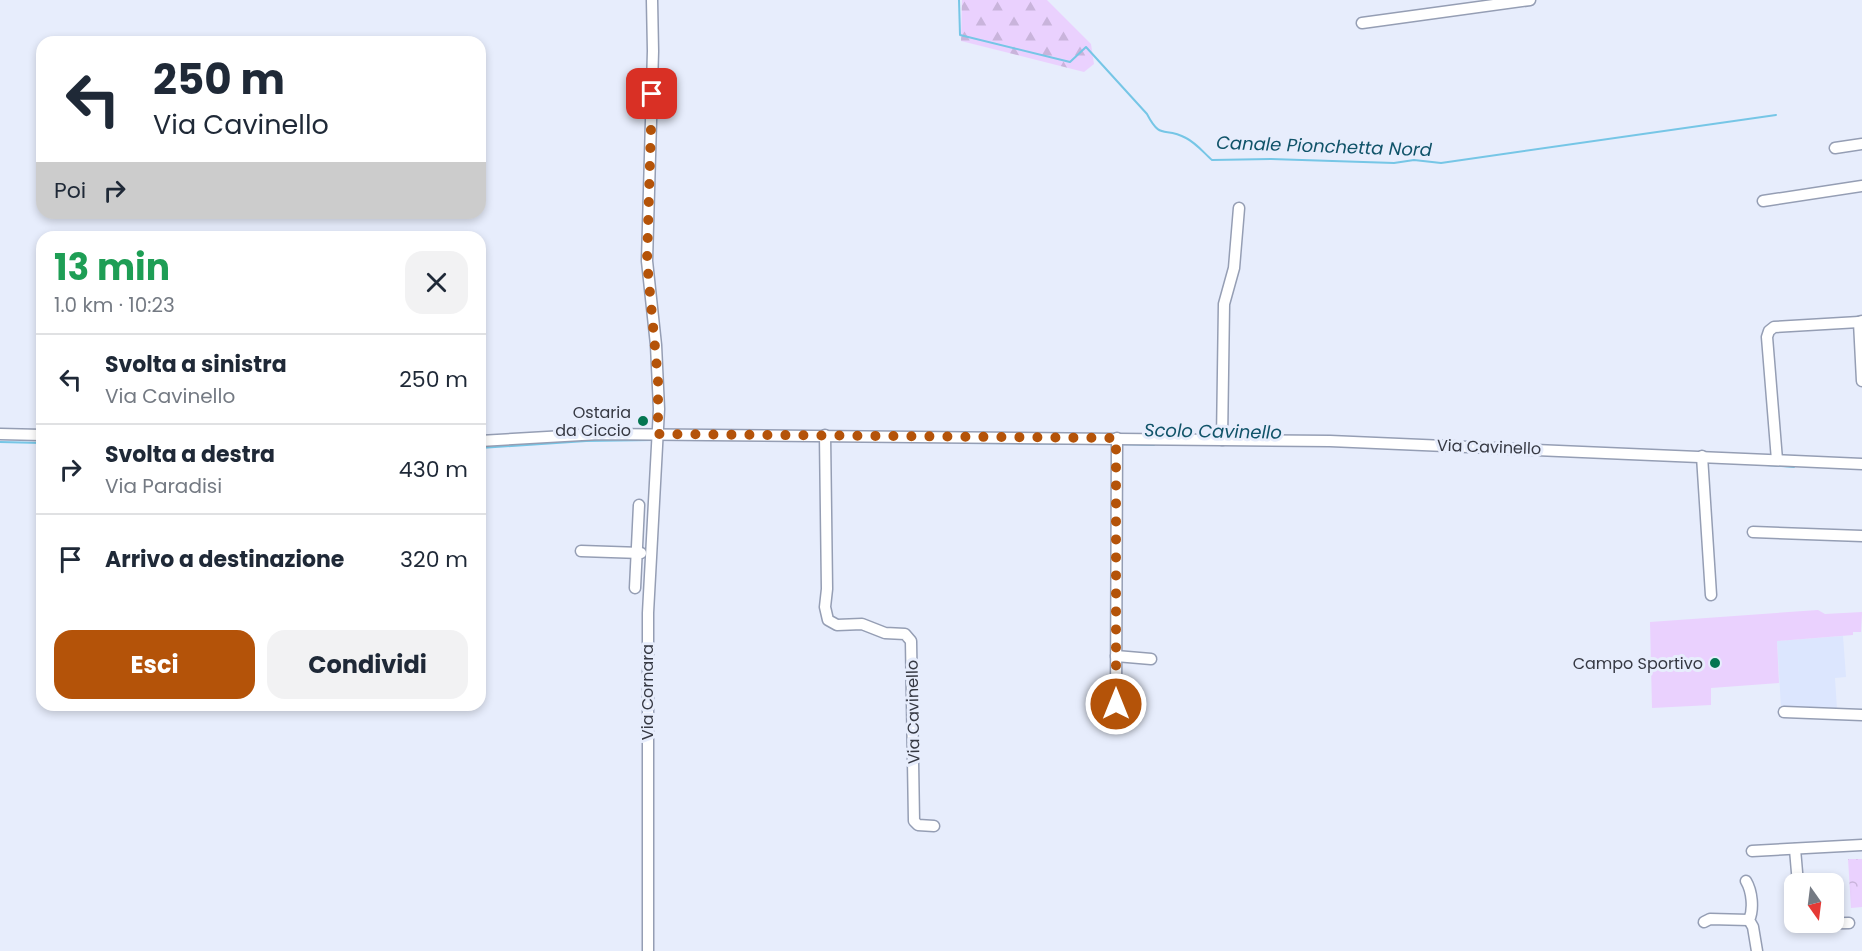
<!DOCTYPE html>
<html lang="it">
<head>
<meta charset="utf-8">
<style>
	:root { --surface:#fff; --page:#f2f2f3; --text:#1f2937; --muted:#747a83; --line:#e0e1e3; --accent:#b45309 }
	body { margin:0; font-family:Poppins,sans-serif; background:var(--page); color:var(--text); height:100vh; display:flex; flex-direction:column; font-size:22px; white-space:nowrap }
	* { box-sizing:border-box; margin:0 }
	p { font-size:20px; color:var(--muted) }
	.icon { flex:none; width:33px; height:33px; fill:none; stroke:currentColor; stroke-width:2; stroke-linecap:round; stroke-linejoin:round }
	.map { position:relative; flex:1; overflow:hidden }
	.side { position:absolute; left:36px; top:231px; width:450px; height:480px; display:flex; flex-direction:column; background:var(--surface); border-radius:18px; box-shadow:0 3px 9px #0003 }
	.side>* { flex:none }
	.banner { position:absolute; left:36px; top:36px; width:450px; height:183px; border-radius:18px; box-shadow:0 3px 9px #0003; background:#fff; color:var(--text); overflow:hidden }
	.needle { width:39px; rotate:166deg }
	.fabs { position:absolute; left:1784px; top:873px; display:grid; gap:12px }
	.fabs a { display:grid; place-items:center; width:60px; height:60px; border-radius:12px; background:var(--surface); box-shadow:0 3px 9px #0003; font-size:30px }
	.pin { position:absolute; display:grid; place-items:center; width:51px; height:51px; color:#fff; margin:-26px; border-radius:12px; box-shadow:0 3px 9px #0006 }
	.me { position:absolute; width:66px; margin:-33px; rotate:0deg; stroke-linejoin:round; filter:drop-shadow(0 0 4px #0008) }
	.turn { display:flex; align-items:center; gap:21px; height:126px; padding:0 18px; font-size:27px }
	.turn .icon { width:78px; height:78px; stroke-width:2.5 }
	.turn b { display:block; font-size:42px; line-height:51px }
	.then { display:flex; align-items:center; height:57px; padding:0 18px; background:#0003; gap:12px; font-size:22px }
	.round { display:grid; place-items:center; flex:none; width:63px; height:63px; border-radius:18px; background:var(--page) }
	.summary { display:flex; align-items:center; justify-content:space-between; height:102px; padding:0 18px }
	h1 { font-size:36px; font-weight:700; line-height:45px; color:#1e9e55 }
	.cta { display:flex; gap:12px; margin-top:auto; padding:12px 18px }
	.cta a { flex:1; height:69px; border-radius:18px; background:var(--accent); color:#fff; font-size:24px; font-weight:700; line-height:69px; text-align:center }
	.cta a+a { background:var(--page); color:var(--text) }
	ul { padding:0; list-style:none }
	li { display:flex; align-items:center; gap:18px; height:90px; padding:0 18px; border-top:2px solid var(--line) }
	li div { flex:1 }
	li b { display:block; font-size:22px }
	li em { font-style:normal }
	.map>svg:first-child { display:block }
	.built { fill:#dce6fe }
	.forest { fill:url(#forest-firs) }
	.park { fill:url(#park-crowns) }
	.pitch { fill:#ead1fe }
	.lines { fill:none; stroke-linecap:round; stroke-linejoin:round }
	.stream { stroke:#76c6e6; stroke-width:2 }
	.minor-casing { stroke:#959eb4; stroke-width:13 }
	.minor { stroke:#fff; stroke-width:10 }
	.route { stroke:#b45309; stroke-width:10; stroke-dasharray:0 18 }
	.poi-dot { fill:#047651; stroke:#e7edfc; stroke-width:2 }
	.labels { text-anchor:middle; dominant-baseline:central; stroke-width:6; stroke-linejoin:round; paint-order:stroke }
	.poi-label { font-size:16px; fill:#363943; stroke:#e7edfc; text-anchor:end }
	.street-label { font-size:16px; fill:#363943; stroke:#e7edfc }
	.water-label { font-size:18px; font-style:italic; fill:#105369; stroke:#e7edfc }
</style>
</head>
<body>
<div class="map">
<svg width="1862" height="951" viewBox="0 0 1862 951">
	<defs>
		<pattern id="forest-firs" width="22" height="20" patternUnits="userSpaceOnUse" patternTransform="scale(1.5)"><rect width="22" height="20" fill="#ead1fe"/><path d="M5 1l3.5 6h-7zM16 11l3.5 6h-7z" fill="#c9b4db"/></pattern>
		<pattern id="park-crowns" width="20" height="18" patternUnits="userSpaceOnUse" patternTransform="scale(1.5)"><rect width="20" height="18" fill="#ead1fe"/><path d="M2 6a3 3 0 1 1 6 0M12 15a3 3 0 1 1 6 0" fill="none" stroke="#c9b4db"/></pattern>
	</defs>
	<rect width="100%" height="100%" fill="#e7edfc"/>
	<path class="built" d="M1843,636L1846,677L1835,678L1837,709L1781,707L1777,641Z"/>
	<path class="forest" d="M962,0H1047L1091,44L1094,64L1084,72L961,41Z"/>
	<path class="park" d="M1848,859H1862V907L1851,908Z"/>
	<path class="pitch" d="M1818,610L1825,614L1862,612L1861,632H1853V635L1777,641L1779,683L1711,688V705L1652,708L1650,622Z"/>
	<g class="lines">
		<g class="stream">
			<path d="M959,0L960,35L1070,62L1086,47L1147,114C1161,141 1164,126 1186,138C1196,143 1204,153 1212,160L1271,159L1394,163L1414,160L1441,163L1776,115"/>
			<path d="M0,442L42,443"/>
			<path d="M961,443L1115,444"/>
			<path d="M1120,444L1154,445"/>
			<path d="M480,448L586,441L653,440"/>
			<path d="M1767,465L1794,467"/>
		</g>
		<defs>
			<g id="minor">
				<path d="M1362,23L1530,0"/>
				<path d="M1835,148L1862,144"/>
				<path d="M1763,201L1862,186"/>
				<path d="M1862,321L1859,322L1862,381"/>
				<path d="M0,434L42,435"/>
				<path d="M825,435L827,589L825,607L828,620L837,625L862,624L885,633L905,634L911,641L914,821L918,825L934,826"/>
				<path d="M1222,440L1224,304L1234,268L1239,208"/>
				<path d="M480,441L599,434L1330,441L1862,464"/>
				<path d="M1702,456L1711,595"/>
				<path d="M1777,460L1767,337L1769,331L1774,327L1859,322"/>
				<path d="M1753,532L1862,536"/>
				<path d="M581,551L641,553"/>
				<path d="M635,588L639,505"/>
				<path d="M1116,656L1151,659"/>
				<path d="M1116,704L1117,438"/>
				<path d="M1784,712L1862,715"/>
				<path d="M1795,849L1798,884"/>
				<path d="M1752,851L1862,845"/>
				<path d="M1746,881C1752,891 1754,909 1749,920L1753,927L1757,951"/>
				<path d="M1704,922L1710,919L1749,920"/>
				<path d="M1801,922V924L1849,923"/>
				<path d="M648,951V613L659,409L656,345L647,261L653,51L652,0"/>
			</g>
		</defs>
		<use href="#minor" class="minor-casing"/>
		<use href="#minor" class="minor"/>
	</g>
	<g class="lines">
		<path class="route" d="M652,94L647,261L658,380V434L1116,438V704"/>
	</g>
	<g class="poi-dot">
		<circle cx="643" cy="421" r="6"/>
		<circle cx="1715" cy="663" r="6"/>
	</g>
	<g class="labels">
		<g class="poi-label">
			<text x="631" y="412">Ostaria<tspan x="631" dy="18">da Ciccio</tspan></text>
			<text x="1703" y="663">Campo Sportivo</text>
		</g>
		<g class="street-label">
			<text transform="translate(1489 447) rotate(2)">Via Cavinello</text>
			<text transform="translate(647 692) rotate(-90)">Via Cornara</text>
			<text transform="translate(913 712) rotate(-91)">Via Cavinello</text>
		</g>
		<g class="water-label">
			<text transform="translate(1324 146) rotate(2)">Canale Pionchetta Nord</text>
			<text transform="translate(1213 431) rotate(1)">Scolo Cavinello</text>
		</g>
	</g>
</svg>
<div class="fabs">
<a><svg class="needle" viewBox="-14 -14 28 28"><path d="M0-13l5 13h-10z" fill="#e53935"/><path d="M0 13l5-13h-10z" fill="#747a83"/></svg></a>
</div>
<div class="pin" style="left:652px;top:94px;background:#d93025"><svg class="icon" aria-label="arrive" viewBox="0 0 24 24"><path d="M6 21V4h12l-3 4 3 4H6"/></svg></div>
<svg class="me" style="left:1116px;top:704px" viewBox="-20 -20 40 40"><circle r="17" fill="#b45309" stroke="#fff" stroke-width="3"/><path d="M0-11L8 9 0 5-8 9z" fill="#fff"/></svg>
<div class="banner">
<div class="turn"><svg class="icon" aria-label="left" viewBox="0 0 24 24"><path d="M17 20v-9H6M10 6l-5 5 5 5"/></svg><div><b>250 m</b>Via Cavinello</div></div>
<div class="then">Poi<svg class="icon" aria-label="right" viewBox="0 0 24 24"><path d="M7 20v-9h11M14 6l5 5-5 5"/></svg></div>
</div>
<section class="side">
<div class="summary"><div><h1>13 min</h1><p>1.0 km · 10:23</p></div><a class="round"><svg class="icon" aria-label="close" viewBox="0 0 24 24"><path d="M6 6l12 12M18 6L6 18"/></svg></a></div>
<ul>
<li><svg class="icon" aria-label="left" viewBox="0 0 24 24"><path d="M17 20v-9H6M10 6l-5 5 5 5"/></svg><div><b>Svolta a sinistra</b><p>Via Cavinello</p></div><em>250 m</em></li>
<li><svg class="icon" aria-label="right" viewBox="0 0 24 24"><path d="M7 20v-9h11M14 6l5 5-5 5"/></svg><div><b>Svolta a destra</b><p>Via Paradisi</p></div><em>430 m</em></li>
<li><svg class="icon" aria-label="arrive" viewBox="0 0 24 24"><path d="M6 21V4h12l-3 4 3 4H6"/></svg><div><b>Arrivo a destinazione</b></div><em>320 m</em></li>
</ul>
<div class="cta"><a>Esci</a><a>Condividi</a></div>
</section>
</div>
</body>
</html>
